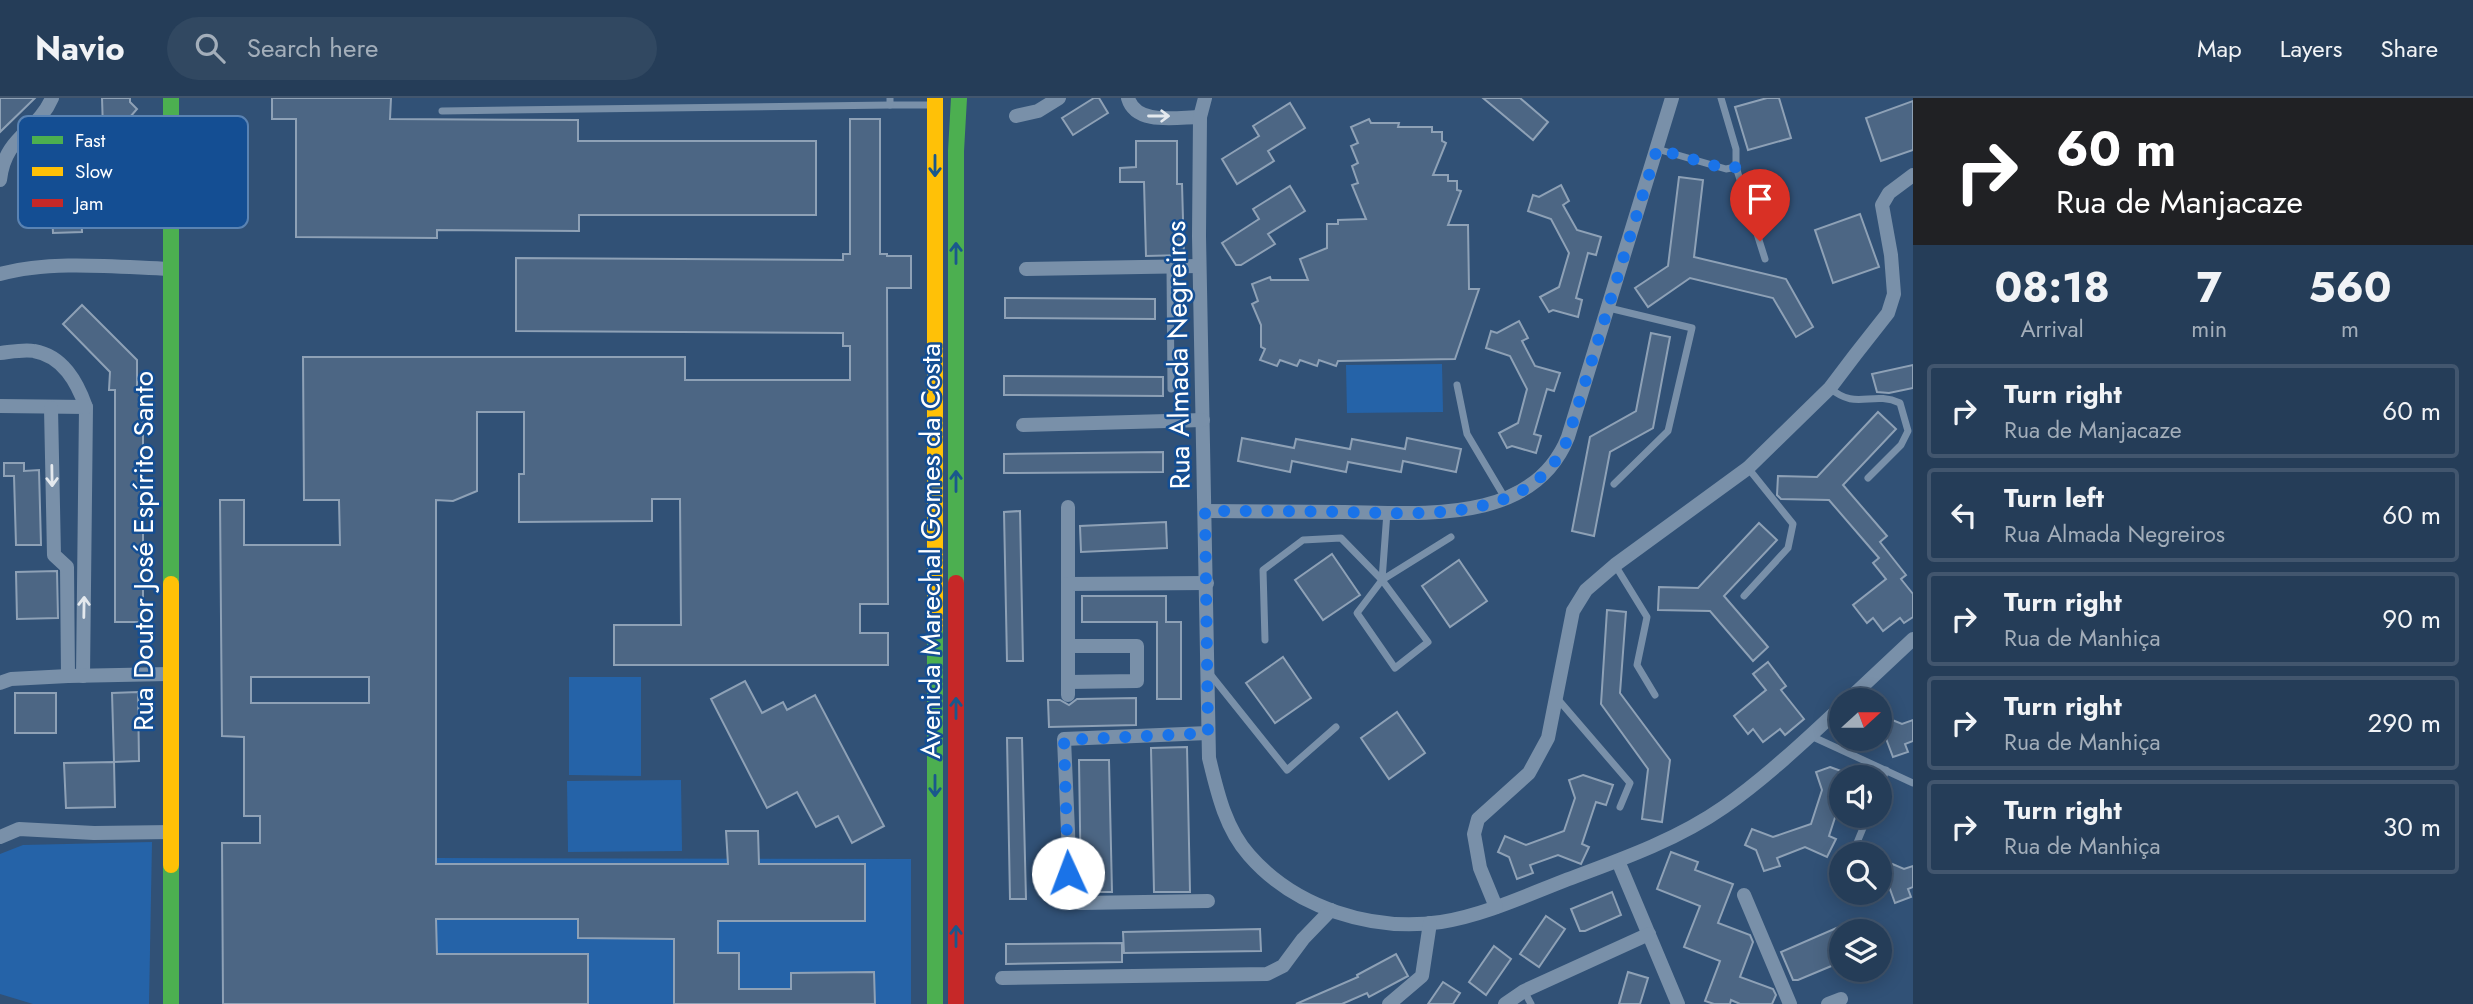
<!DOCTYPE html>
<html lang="en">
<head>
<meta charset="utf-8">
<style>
	:root { --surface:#253d58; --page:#314861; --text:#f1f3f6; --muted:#a3aeba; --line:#42566e }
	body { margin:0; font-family:Jost,sans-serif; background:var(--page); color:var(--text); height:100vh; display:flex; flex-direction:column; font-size:26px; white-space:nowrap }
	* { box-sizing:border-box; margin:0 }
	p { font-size:23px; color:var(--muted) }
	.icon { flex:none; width:38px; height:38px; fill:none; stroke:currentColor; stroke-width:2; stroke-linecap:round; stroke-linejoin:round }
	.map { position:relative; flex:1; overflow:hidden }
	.details { display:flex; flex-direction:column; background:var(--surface); width:560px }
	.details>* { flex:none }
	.banner { background:#202124; color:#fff; overflow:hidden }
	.needle { width:46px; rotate:69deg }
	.controls { position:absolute; left:1829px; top:590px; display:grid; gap:14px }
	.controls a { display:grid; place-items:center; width:63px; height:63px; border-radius:50%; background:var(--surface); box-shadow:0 4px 18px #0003,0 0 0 2px var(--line); font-size:35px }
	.pin { position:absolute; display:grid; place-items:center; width:60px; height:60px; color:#fff; margin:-72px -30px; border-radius:50% 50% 50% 0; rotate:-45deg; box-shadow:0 0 7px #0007 }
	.pin .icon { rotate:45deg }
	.me { position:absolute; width:77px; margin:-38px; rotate:358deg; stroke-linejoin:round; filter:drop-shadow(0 0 5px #0008) }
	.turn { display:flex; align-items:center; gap:24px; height:147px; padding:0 28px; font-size:32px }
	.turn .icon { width:91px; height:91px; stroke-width:2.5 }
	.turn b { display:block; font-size:49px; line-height:60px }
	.eta { display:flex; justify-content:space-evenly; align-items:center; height:119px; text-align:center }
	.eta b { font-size:42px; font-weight:700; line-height:49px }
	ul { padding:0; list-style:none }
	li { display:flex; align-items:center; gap:21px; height:94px; margin:0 14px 10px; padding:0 14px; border:4px solid var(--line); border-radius:7px }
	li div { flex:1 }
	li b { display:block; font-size:26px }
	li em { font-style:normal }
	header { display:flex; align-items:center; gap:42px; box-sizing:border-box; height:98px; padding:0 35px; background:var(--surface); border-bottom:2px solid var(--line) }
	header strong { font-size:33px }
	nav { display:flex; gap:38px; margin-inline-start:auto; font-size:24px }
	.search { width:490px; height:63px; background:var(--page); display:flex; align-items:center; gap:18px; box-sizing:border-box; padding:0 24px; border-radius:38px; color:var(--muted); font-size:26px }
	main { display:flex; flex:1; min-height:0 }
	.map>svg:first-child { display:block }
	.green { fill:#2563a8 }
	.building { fill:#4c6684; stroke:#8ea1b6; stroke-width:2; fill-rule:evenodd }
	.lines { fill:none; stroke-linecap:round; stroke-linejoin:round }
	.lane { stroke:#7990a9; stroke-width:7 }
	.street { stroke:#7990a9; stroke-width:14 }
	.fast { stroke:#4caf50; stroke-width:16 }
	.slow { stroke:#ffc107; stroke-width:16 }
	.jam { stroke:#c62828; stroke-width:16 }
	.oneway { stroke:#e4e9ee }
	.oneway2 { stroke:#1a588c }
	.route { stroke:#1a73e8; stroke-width:12; stroke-dasharray:0 21.6 }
	.labels { text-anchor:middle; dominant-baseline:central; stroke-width:5; stroke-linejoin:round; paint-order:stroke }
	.street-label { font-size:28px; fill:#fff; stroke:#144e93 }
	.key { fill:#144e93; stroke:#5a83b3; stroke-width:2 }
	.key-label { font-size:19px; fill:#fff }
</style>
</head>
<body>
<header>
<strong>Navio</strong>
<div class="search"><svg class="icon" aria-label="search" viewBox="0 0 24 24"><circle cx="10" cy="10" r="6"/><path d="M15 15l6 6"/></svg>Search here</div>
<nav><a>Map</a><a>Layers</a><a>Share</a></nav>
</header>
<main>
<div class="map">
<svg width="1913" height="906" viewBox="0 0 1913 906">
	<rect width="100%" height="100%" fill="#315176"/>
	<g class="green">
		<path d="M1442,266L1443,314L1347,315L1346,267Z"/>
		<path d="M569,579H641V678L569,677Z"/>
		<path d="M681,682L682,753L568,754L567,683Z"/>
		<path d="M152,744L149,906H33L0,896V756L23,747Z"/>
		<path d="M436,760L911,761V906H437Z"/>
	</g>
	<g class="building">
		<path d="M0,0H35L0,34Z"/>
		<path d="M102,0H130V4L137,11L130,19L141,31L61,109H81L82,134L53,135L52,115H44L43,72L60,71V63H70L103,31Z"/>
		<path d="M272,0H391L390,21L578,22V43H816V117H579V133L437,132V140L296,139V21H272Z"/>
		<path d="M1094,0H1099L1108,15L1073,37L1062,20Z"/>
		<path d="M1483,0H1520L1548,24L1533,42Z"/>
		<path d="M1767,0H1779L1791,40L1748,52L1735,9Z"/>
		<path d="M1913,3V52L1881,63L1866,20Z"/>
		<path d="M1290,5L1305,30L1268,53L1274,63L1237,86L1222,61L1259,38L1253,28Z"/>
		<path d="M850,21H880V156H887V158H911V190H887L888,506H860V535H888V567H614V527H681L680,401H652V423L519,424V376H524V314H477V393L453,403L436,402V766H728L726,733H758L759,766H865V823H718V855H739V891H791V875L874,874L875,906H674V841L578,840V821H436L437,856H588V906H223L222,745H260V718H244V639L222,638L220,402H244V447H340L339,402H304L303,259H685V282H850V248H843V235L516,233V160L843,162V156H850ZM251,579H369V605H251Z"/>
		<path d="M1369,21L1371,25H1399L1398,29H1432V34H1442V43L1446,45L1433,77H1448V83H1457V92L1461,93L1448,127H1468L1469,191H1479L1455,261L1338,263L1336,268L1319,262L1317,268L1300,262L1297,268L1280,262L1277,268L1260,262L1265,251L1261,249V227L1252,206L1258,203L1252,186L1270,179L1271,182H1308L1300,161L1327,150V126H1338V122L1366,121L1352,87L1358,85L1352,68L1358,65L1351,48L1358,45L1351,29Z"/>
		<path d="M1136,43H1177V86H1182L1184,157L1146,158L1144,84H1120V70L1136,69Z"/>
		<path d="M1679,79L1703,82L1694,159L1786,181L1813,229L1796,239L1773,200L1690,180L1648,209L1635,190L1668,168Z"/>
		<path d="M1561,87L1569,103L1563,107L1577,132L1601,139L1596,157L1588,155L1576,200L1582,202L1578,219L1553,212L1549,214L1540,199L1559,189L1569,155L1551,121L1528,113L1533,97L1539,99Z"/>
		<path d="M1290,88L1305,113L1268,136L1275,146L1241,167H1236L1222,145L1259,121L1253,111Z"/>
		<path d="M1860,116L1879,169L1833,185L1815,132Z"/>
		<path d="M1005,200L1155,201V221L1005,220Z"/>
		<path d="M82,207L137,262V292L143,293V524H115V292H109L110,274L63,226Z"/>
		<path d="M1519,223L1528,240L1522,243L1535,268L1560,275L1554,293L1547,291L1534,336L1541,338L1536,355L1512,348L1507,350L1499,335L1518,325L1527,291L1510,258L1486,250L1491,233L1497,235Z"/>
		<path d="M1651,235L1670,239L1653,330L1610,354L1594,438L1572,433L1590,339L1636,313Z"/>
		<path d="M1913,267V290L1889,295L1877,294L1872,276Z"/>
		<path d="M1004,278L1163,279V298L1004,297Z"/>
		<path d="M1878,314L1896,331L1843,387L1887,438L1880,444L1906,477L1901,481L1913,496V519L1904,525L1900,520L1883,533L1873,520L1867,525L1853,507L1886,481L1873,465L1879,460L1829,402L1781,401L1777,397L1778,378L1817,379Z"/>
		<path d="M1242,340L1294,350L1296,341L1350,351L1352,341L1405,351L1407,340L1461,351L1456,374L1403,363L1401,374L1348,364L1346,374L1292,363L1290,374L1238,363Z"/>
		<path d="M1163,354V374L1004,375V356Z"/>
		<path d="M4,365H24V373L39,372L41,447H16L14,378H4Z"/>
		<path d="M1020,413L1023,563H1007L1004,414Z"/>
		<path d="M1166,424L1167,450L1081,454L1080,428Z"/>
		<path d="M1759,425L1777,442L1724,498L1768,549L1753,563L1710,513L1658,512L1659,489L1698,490Z"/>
		<path d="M1332,456L1360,497L1323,522L1295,482Z"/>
		<path d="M1459,462L1487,503L1450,529L1422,488Z"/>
		<path d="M57,473L58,520L17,521L16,474Z"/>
		<path d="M1082,498H1166V524H1181V601H1157V524H1082Z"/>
		<path d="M1607,512L1626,514L1620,595L1670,662L1662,724L1642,721L1648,671L1601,606Z"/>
		<path d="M1283,559L1311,600L1275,625L1246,585Z"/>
		<path d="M1768,564L1786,588L1781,592L1804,621L1785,637L1780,631L1763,644L1753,631L1748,636L1734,618L1766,592L1753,576Z"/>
		<path d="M745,583L762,615L783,604L787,612L815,597L884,728L852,745L838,718L816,729L797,694L767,710L711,601Z"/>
		<path d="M138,594L139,663L114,664L112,595Z"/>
		<rect x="15" y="595" width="41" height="40"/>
		<path d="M1136,600V627L1049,629L1048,602H1060L1069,607L1077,601Z"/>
		<path d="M1397,614L1425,655L1389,681L1361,640Z"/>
		<path d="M1880,617L1902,626L1913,622V643L1905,646L1908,654L1893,659L1885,638L1880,636Z"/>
		<path d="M1007,640H1022L1026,801H1010Z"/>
		<path d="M1187,649L1190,794H1154L1151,650Z"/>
		<path d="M1079,662H1109L1112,794H1081Z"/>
		<path d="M114,664L115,709L66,710L64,665Z"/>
		<path d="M1830,669L1841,673V701L1829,738L1836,741L1827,759L1805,749L1777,760L1780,768L1764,773L1756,752L1745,747L1752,731L1773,739L1811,726L1822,692L1816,674Z"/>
		<path d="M1583,677L1613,687L1606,707L1596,704L1582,746L1589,749L1581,766L1558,757L1530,767L1533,775L1517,781L1509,759L1498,754L1505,738L1526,747L1564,733L1575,700L1569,682Z"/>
		<path d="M1671,754L1698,764L1695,772L1733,786L1718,825L1750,837L1753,844L1740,879L1773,891L1776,897L1772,906H1740L1731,902L1730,906H1714L1705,903L1720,863L1684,849L1700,808L1657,791Z"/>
		<path d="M1883,762L1904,771L1913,768V789L1908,791L1911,799L1895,805L1887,783L1880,779V770Z"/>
		<path d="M1612,794L1621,817L1585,833H1580L1571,811Z"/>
		<path d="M1546,818L1565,831L1539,869L1520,856Z"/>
		<path d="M1841,828V864L1798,882H1793L1781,854Z"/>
		<path d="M1260,831L1261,853L1124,855L1123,834Z"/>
		<path d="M1122,845V864L1006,866V846Z"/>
		<path d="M1494,848L1511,861L1486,897L1469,884Z"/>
		<path d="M1396,856L1408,878L1369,899L1367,895L1342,906H1296L1358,879L1357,877Z"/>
		<path d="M1628,874L1648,880L1640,906H1619Z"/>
		<path d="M1443,884L1460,895L1453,906H1428Z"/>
	</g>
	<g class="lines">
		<g class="lane">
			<path d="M890,0V7H931"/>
			<path d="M1721,0L1736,51V69"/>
			<path d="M442,13L890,7"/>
			<path d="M1657,51L1726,71L1736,69L1765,161"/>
			<path d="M1170,169L1171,291"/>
			<path d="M1609,210L1692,230L1668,333L1614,386"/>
			<path d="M1457,287L1467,336L1505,400"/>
			<path d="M1830,290C1856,313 1872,292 1900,305L1908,333L1901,347L1868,380"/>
			<path d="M1615,467L1647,519L1637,567L1655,597"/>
			<path d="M1382,482L1428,544L1395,570L1357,515L1382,482L1387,414"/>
			<path d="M1744,498L1788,450L1793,426L1748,370"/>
			<path d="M1265,542L1263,472L1303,442L1341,440L1382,482L1451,439"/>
			<path d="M1210,576L1287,672L1336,629"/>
			<path d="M1556,599L1630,685L1620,709"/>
			<path d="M1811,638L1913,685"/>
			<path d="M1880,689L1886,672"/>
			<path d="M1856,747L1868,718"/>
			<path d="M1524,893L1531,906"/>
		</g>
		<g class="street">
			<path d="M1128,0C1136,28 1178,19 1200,19"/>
			<path d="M1205,0L1200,19L1199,138L1209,660C1217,693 1225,730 1249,757C1295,810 1372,834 1441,824C1484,817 1525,798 1566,782C1620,762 1677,742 1724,709C1764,681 1806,642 1841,609"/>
			<path d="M1016,18L1038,13L1059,0"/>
			<path d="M0,82C5,37 37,35 52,0"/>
			<path d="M1026,171L1199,168"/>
			<path d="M0,176C51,162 116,169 169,171"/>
			<path d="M0,255C10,254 24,251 34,253C63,258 77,284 86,309L83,578"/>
			<path d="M0,308L86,309"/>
			<path d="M51,310L54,457L67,469L68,578"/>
			<path d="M1023,327L1203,322"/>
			<path d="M1205,413C1252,413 1298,414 1345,414C1422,415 1533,427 1568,339L1672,0"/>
			<path d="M1068,486V409"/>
			<path d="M1068,548H1137V583L1068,584"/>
			<path d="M0,585L11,581L68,578L169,576"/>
			<path d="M1068,597V486L1207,485"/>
			<path d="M1848,602L1913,541"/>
			<path d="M1208,635L1064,641L1071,802L1080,805L1208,803"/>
			<path d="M0,739L19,731L94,735L172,734"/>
			<path d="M1618,763L1678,906"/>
			<path d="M1744,797L1790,906"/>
			<path d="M1496,809L1480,770L1474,736L1478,721L1529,675L1548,640L1573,513L1586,492L1615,467L1748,370L1830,290L1855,257L1888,215L1894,196L1891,157L1882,107L1889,95L1913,77"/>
			<path d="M1002,880L1267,876L1283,868L1303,841L1331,812"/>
			<path d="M1389,906L1422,878L1430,825"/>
			<path d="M1505,906L1524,893L1649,836"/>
			<path d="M1828,906L1841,901"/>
		</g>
		<g class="fast">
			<path d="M171,0V486"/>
			<path d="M956,485V53L959,0"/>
			<path d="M935,530V906"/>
			<path d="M171,767V906"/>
		</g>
		<g class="slow">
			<path d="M935,0V530"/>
			<path d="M171,486V767"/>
		</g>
		<path class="jam" d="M956,485V906"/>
	</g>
	<defs><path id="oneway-shaft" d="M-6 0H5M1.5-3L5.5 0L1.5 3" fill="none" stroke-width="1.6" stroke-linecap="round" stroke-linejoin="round" transform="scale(1.75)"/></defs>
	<g class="oneway">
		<use href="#oneway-shaft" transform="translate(1159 18)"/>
		<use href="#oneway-shaft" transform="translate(52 378) rotate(89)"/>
		<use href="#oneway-shaft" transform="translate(84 509) rotate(-89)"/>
	</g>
	<g class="oneway2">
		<use href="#oneway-shaft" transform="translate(935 68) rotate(90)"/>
		<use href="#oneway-shaft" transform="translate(956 155) rotate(-90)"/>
		<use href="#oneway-shaft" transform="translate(956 383) rotate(-90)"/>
		<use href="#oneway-shaft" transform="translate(956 610) rotate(-90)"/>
		<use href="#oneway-shaft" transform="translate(935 688) rotate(90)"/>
		<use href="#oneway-shaft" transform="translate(956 838) rotate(-90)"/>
	</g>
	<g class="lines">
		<path class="route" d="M1068,775L1064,642L1208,635L1205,413C1250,413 1295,413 1340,414C1417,415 1532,428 1568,340L1657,51L1726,71L1736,69L1760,143"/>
	</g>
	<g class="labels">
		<g class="street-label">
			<text transform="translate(1178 257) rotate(-91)">Rua Almada Negreiros</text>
			<text transform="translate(143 453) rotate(-90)">Rua Doutor José Espírito Santo</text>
			<text transform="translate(930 453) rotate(-90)">Avenida Marechal Gomes da Costa</text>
		</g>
	</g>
	<rect x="18" y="18" width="230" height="112" rx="10" class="key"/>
	<rect x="32" y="38" width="31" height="8" fill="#4caf50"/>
	<rect x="32" y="69" width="31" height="9" fill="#ffc107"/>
	<rect x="32" y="101" width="31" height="8" fill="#c62828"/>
	<g class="key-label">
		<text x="75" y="49">Fast</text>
		<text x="75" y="80">Slow</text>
		<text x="75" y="112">Jam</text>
	</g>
</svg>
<div class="controls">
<a><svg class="needle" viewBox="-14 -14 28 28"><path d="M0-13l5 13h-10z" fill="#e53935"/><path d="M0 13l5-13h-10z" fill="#a3aeba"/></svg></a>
<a><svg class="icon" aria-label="sound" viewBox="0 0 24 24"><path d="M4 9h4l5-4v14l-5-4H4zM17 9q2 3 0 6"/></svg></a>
<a><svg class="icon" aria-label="search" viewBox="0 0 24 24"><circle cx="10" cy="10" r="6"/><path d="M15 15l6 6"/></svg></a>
<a><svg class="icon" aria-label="layers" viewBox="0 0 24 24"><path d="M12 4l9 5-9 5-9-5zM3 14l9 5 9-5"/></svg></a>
</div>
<div class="pin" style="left:1760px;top:143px;background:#d93025"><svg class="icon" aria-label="arrive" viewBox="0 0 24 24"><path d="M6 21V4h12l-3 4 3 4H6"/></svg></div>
<svg class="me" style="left:1068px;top:775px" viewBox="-20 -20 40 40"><circle r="19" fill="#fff"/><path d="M0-13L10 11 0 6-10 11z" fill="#1a73e8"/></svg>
</div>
<section class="details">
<div class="banner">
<div class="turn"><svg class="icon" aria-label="right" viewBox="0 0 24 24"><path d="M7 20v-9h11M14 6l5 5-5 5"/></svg><div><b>60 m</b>Rua de Manjacaze</div></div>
</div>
<div class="eta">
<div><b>08:18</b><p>Arrival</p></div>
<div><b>7</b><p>min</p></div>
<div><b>560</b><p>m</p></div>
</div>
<ul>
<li><svg class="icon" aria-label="right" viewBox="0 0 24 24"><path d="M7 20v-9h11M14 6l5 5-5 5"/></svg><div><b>Turn right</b><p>Rua de Manjacaze</p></div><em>60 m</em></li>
<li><svg class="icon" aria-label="left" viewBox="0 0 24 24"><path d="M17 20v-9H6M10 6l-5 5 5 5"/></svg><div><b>Turn left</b><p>Rua Almada Negreiros</p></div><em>60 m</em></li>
<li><svg class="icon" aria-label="right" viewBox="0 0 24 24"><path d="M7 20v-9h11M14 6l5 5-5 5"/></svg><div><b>Turn right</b><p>Rua de Manhiça</p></div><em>90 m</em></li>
<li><svg class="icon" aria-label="right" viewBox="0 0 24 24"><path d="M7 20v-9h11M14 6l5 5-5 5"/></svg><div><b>Turn right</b><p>Rua de Manhiça</p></div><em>290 m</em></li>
<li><svg class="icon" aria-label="right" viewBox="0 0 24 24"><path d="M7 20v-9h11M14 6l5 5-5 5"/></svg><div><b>Turn right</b><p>Rua de Manhiça</p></div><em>30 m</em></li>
</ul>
</section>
</main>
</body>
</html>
